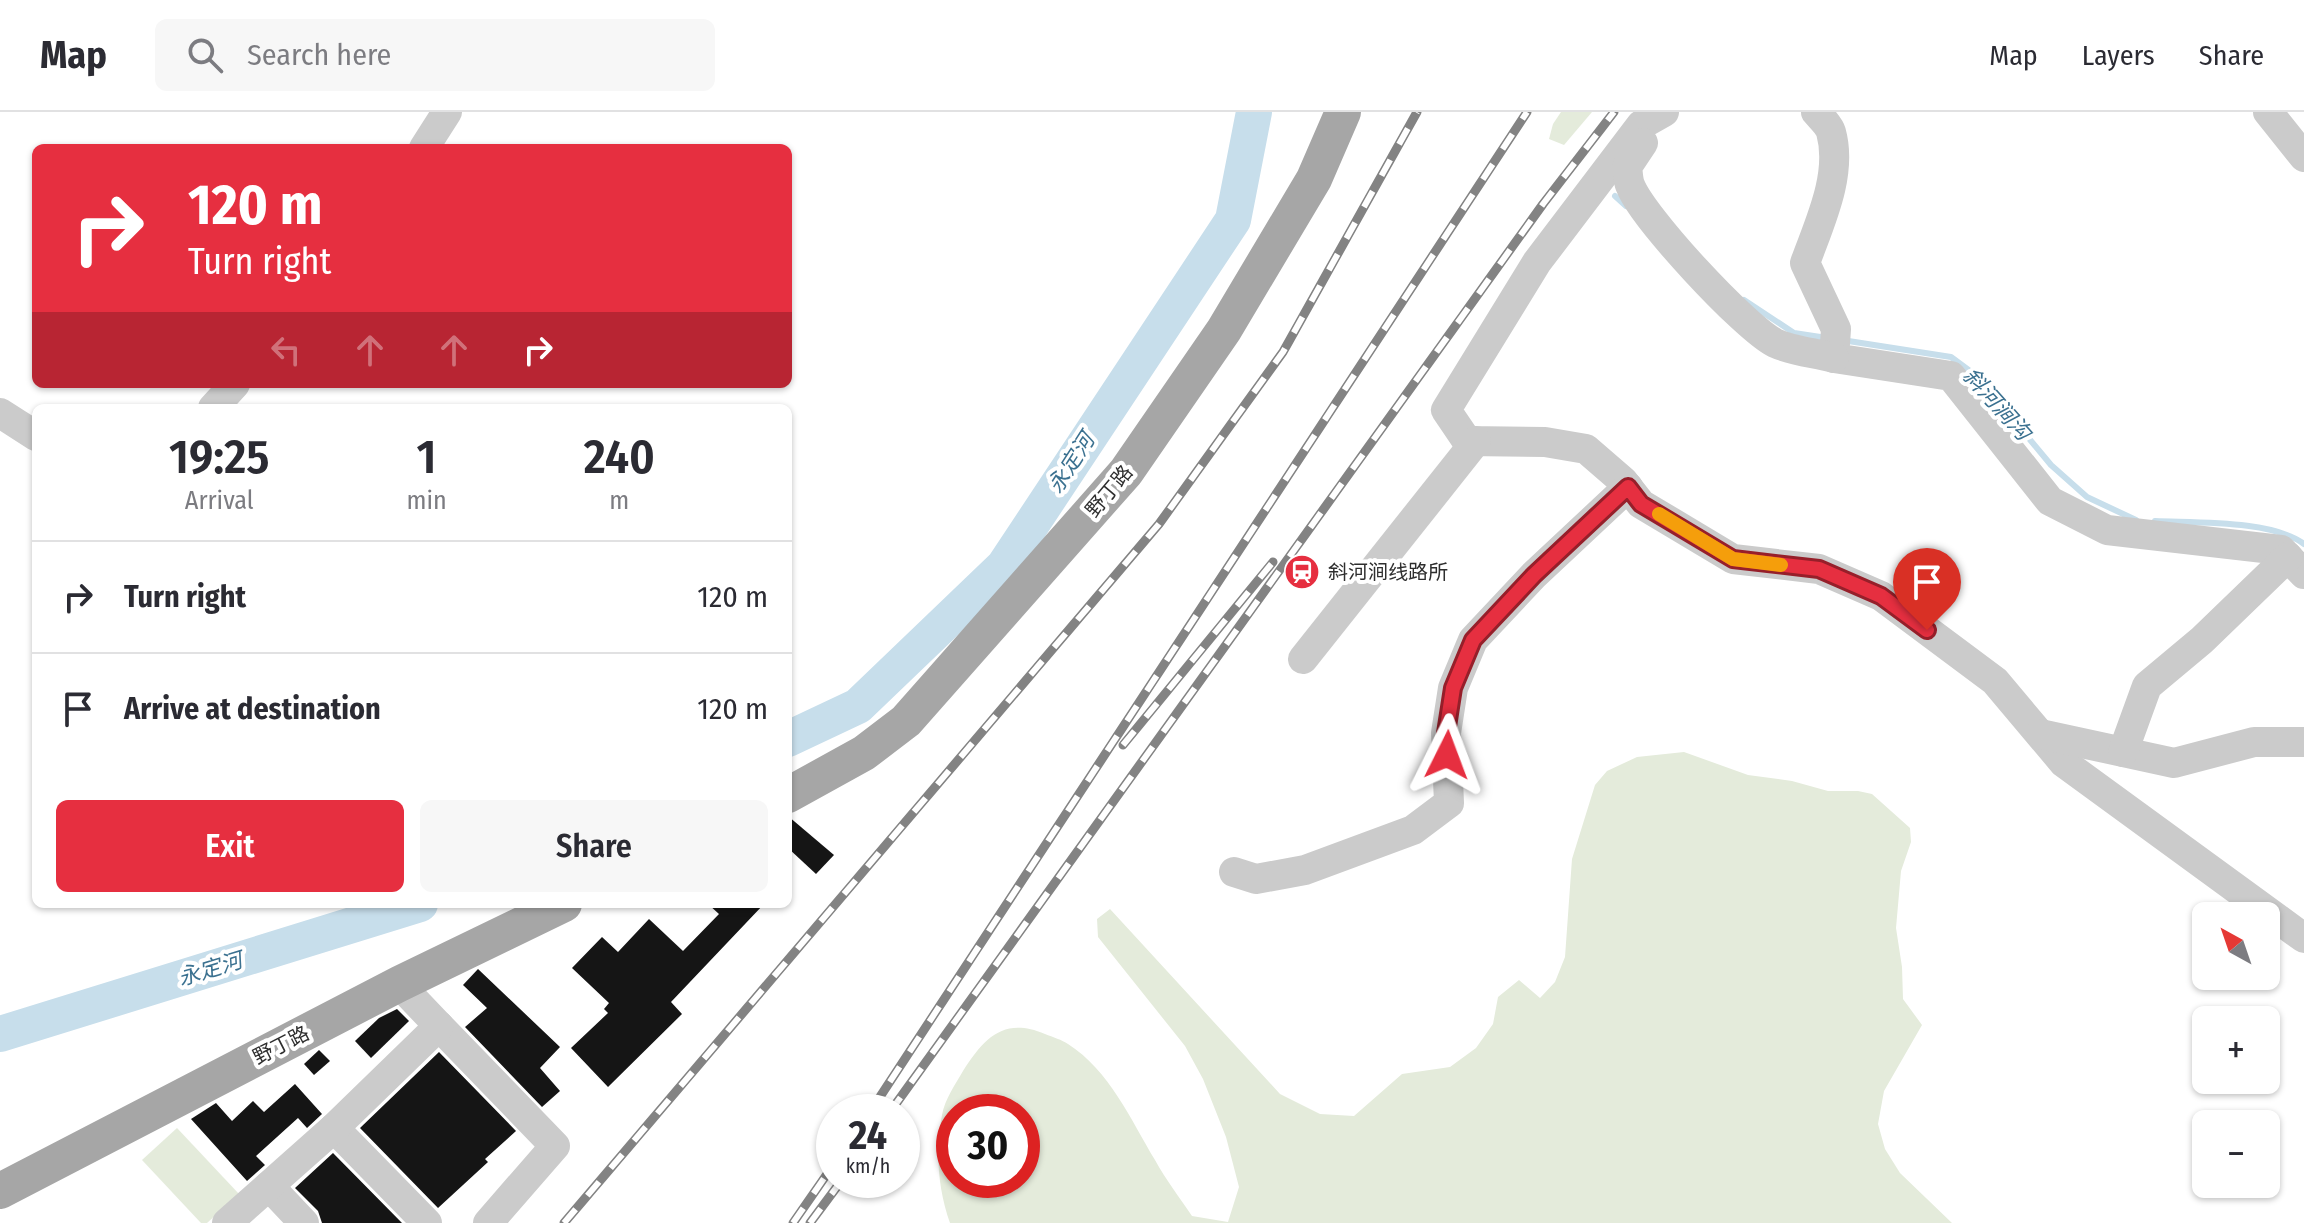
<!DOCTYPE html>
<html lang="en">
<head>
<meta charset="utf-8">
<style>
	:root { --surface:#fff; --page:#f7f7f7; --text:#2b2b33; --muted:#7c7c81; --line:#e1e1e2; --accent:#e62f40 }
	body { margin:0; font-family:"Fira Sans Condensed","Noto Sans SC",sans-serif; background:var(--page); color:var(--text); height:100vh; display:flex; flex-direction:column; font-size:30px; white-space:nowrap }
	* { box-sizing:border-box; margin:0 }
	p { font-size:26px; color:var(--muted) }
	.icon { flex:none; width:44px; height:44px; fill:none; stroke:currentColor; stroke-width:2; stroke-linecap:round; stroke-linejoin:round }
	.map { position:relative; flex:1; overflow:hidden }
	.drawer { position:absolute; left:32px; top:292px; width:760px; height:504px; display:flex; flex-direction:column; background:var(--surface); border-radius:12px; box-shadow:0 2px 6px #0004 }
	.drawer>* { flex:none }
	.guide { position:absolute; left:32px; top:32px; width:760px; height:244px; border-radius:12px; box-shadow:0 2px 6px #0004; background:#e62f40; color:#fff; overflow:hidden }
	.needle { width:52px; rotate:320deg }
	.fabs { position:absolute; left:2192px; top:790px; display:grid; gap:16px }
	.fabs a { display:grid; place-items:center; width:88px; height:88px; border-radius:12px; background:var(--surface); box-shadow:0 2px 6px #0004; font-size:40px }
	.speed { position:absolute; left:816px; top:982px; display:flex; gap:16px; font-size:40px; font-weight:700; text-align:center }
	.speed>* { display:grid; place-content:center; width:104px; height:104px; border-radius:50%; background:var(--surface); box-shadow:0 2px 6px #0004; line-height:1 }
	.speed small { font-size:20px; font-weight:400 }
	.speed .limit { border:12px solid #d22; background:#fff; color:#111 }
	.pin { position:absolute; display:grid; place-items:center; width:68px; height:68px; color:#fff; margin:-82px -34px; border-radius:50% 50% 50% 0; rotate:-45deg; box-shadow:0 0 8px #0007 }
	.pin .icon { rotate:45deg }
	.me { position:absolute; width:88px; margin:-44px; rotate:3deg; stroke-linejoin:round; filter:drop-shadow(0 0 6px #0008) }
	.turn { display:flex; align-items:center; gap:28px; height:168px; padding:0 24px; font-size:36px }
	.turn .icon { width:104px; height:104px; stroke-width:2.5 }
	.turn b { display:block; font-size:56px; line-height:68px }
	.lanes { display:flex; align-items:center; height:76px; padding:0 24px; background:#0003; justify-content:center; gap:40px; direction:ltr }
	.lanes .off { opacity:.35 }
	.eta { display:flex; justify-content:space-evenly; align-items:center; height:136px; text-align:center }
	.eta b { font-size:48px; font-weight:600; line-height:56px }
	.cta { display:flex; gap:16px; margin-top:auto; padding:16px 24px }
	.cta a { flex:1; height:92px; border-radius:12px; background:var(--accent); color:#fff; font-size:32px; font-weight:600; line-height:92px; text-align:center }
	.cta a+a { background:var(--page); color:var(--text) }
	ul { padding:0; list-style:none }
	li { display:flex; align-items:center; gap:24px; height:112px; padding:0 24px; border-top:2px solid var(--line) }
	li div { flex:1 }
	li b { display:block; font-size:30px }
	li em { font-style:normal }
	header { display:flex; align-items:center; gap:48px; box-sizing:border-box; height:112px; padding:0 40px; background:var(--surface); border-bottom:2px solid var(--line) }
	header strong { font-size:38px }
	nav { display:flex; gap:44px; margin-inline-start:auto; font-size:28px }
	.search { width:560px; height:72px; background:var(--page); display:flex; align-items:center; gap:20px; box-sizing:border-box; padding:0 28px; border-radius:12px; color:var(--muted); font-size:30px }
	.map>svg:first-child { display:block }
	.green { fill:#e4ebdb; fill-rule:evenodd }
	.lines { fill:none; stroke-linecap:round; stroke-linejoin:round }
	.stream { stroke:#c7deeb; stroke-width:6 }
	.river { stroke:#c7deeb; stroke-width:36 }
	.building { fill:#151515 }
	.minor { stroke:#cbcbcb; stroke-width:30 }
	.major { stroke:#a6a6a6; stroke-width:36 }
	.rail-casing { stroke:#838383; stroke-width:9 }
	.rail { stroke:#fff; stroke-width:6; stroke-dasharray:18; stroke-linecap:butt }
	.route-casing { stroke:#961f2a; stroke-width:20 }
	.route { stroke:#e62f40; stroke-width:14 }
	.slow { stroke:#f59e0b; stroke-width:14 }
	.labels { text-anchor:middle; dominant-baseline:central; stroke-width:8; stroke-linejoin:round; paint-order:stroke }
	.street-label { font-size:20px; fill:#2e2e2e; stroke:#fff }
	.poi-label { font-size:20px; fill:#2e2e2e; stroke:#fff; text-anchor:start }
	.water-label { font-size:22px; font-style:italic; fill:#3b7190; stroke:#fff }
</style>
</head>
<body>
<header>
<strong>Map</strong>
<div class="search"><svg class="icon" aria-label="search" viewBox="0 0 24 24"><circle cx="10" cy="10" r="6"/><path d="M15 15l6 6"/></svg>Search here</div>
<nav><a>Map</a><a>Layers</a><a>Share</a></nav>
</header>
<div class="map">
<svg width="2304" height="1111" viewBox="0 0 2304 1111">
	<rect width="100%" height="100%" fill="#fff"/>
	<g class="green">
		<path d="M1561,0H1592L1564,33L1549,27L1553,12Z"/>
		<path d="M1684,640L1748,663L1792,669L1828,679H1858L1872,682L1910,716L1911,730L1901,759L1896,816L1902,855L1903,887L1922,913L1884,979L1878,1012L1885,1037L1900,1061L1952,1111H950C938,1077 935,1039 942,1003C945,987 955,973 963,959C985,925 1004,905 1045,922C1053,925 1062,928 1068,932C1109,958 1131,1008 1155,1048C1166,1068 1180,1086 1192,1104L1228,1110L1239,1075L1226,1025L1203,967L1185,934L1098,825L1097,807L1110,797L1280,982L1320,1002L1354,1004L1402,962L1450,955L1476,936L1493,912L1498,885L1519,868L1540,886L1555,870L1565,845L1572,747L1595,673L1607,659L1637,645ZM954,1000H1022V1068H954Z"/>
		<path d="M177,1016L239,1082L207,1111H201L142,1048Z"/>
	</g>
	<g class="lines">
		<g class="stream">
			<path d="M1615,84L1626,94"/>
			<path d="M1744,188L1794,221L1827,226"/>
			<path d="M1842,228L1951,245L1978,265L2051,353L2087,385L2136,408"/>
			<path d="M2155,409C2196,411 2272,408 2304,432"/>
		</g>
		<g class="river">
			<path d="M788,627L858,594L1004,454L1233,108L1254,0"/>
			<path d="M0,922L420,792"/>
		</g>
	</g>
	<g class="building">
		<path d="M788,704L834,743L816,762L788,736Z"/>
		<path d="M708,792H764L671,890L682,902L608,975L571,936L608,901L604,897L609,891L572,856L602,825L618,840L649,807L683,839L719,802Z"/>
		<path d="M478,857L560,935L540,956L560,979L542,995L465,915L487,896L463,873Z"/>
		<path d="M397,897L409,909L371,946L355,929L379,906Z"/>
		<path d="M319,938L330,949L314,963L304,952Z"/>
		<path d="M439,940L516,1019L485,1047L488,1050L438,1096L360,1016Z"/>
		<path d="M295,972L322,1002L307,1016L298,1006L256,1044L265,1053L247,1069L191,1007L216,991L232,1009L253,989L264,1000Z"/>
		<path d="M333,1041L402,1111H322L318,1099L295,1076Z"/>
	</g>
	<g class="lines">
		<g class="minor">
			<path d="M1664,0L1641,13L1537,150L1446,298L1467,329L1545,330L1586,337L1623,369L1641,392L1733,447L1819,457L1881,484L1995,569L2064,651L2304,826"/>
			<path d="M1816,0C1821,6 1829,13 1831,20C1843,63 1819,112 1805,151L1836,217L1834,246L1951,264L2050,389L2107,418L2281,438L2304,462"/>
			<path d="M2268,0L2304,45"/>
			<path d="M1643,31L1627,55C1628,61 1628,68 1630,73C1642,105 1744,215 1775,231C1792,239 1816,241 1834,246"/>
			<path d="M424,36L447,0"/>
			<path d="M213,296L235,272"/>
			<path d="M0,301L36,324"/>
			<path d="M1303,547L1476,329"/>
			<path d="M2040,622L2174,651L2254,630H2304"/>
			<path d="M2123,640L2147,574L2202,528L2288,445"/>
			<path d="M1234,760L1256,767L1305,758L1413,718L1449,691L1446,621L1453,576L1473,528L1534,463L1628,375"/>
			<path d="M439,914L555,1034L488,1111"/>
			<path d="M334,1016L427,1111"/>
			<path d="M269,1074L304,1111"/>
			<path d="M227,1111L334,1016L439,914L399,872"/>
		</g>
		<g class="major">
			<path d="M788,683L864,641L906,609L1126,360L1224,218L1314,67L1343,0"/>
			<path d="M0,1079L399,872L564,792"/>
		</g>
		<defs>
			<g id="rail">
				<path d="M1123,633L1273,450"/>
				<path d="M870,1000L1527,0"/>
				<path d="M890,1000L1543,92L1614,0"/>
				<path d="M564,1111L1159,412L1283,240L1417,0"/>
				<path d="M793,1111L834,1052"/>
				<path d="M810,1111L842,1068"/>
			</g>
		</defs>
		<use href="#rail" class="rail-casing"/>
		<use href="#rail" class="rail"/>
	</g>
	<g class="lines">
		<defs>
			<path id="route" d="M1447,643L1446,621L1453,576L1473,528L1534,463L1628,375L1641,392L1733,447L1819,457L1881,484L1927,518"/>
		</defs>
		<use href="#route" class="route-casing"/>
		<use href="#route" class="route"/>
		<path class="slow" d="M1659,402L1733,447L1781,453"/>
	</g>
	<defs>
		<symbol id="station-disc" viewBox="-11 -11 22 22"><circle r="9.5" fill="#e62f40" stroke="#fff"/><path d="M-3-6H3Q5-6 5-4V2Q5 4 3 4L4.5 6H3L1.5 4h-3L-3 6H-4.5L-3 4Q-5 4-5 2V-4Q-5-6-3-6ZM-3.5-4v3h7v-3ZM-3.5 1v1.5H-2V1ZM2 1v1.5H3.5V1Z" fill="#fff"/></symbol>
	</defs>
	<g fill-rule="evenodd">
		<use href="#station-disc" x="1282" y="440" width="40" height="40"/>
	</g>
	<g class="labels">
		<g class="street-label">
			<text transform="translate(1109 379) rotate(-50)">野丁路</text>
			<text transform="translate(281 933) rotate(-27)">野丁路</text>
		</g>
		<g class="poi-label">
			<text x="1328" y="460">斜河涧线路所</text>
		</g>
		<g class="water-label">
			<text transform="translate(1997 292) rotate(48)">斜河涧沟</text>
			<text transform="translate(1071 351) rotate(-57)">永定河</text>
			<text transform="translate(210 857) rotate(-17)">永定河</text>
		</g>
	</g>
</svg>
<div class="fabs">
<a><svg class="needle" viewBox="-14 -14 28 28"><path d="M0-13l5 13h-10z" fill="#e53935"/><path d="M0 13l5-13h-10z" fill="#7c7c81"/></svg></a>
<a>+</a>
<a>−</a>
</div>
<div class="speed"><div>24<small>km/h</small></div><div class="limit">30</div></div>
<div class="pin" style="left:1927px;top:518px;background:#d93025"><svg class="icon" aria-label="arrive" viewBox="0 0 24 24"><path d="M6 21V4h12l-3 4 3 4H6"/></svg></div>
<svg class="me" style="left:1447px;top:643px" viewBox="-20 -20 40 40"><path d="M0-17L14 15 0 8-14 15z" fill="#e62f40" stroke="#fff" stroke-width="4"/></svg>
<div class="guide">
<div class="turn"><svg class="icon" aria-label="right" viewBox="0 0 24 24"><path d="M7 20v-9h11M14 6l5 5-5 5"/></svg><div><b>120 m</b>Turn right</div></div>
<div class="lanes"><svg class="icon off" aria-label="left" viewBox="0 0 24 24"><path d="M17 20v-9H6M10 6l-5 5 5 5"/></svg><svg class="icon off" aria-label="ahead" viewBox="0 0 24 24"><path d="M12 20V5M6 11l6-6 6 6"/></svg><svg class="icon off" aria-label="ahead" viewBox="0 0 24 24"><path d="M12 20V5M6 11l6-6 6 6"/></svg><svg class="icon" aria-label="right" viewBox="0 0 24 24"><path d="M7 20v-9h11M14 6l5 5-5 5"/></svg></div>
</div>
<section class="drawer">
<div class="eta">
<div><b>19:25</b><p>Arrival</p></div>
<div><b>1</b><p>min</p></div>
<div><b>240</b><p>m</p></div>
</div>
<ul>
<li><svg class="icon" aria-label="right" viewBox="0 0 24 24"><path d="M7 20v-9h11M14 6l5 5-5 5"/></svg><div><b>Turn right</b></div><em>120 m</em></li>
<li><svg class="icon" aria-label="arrive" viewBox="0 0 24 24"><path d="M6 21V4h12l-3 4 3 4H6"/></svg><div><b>Arrive at destination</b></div><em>120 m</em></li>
</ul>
<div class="cta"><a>Exit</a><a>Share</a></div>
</section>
</div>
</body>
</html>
